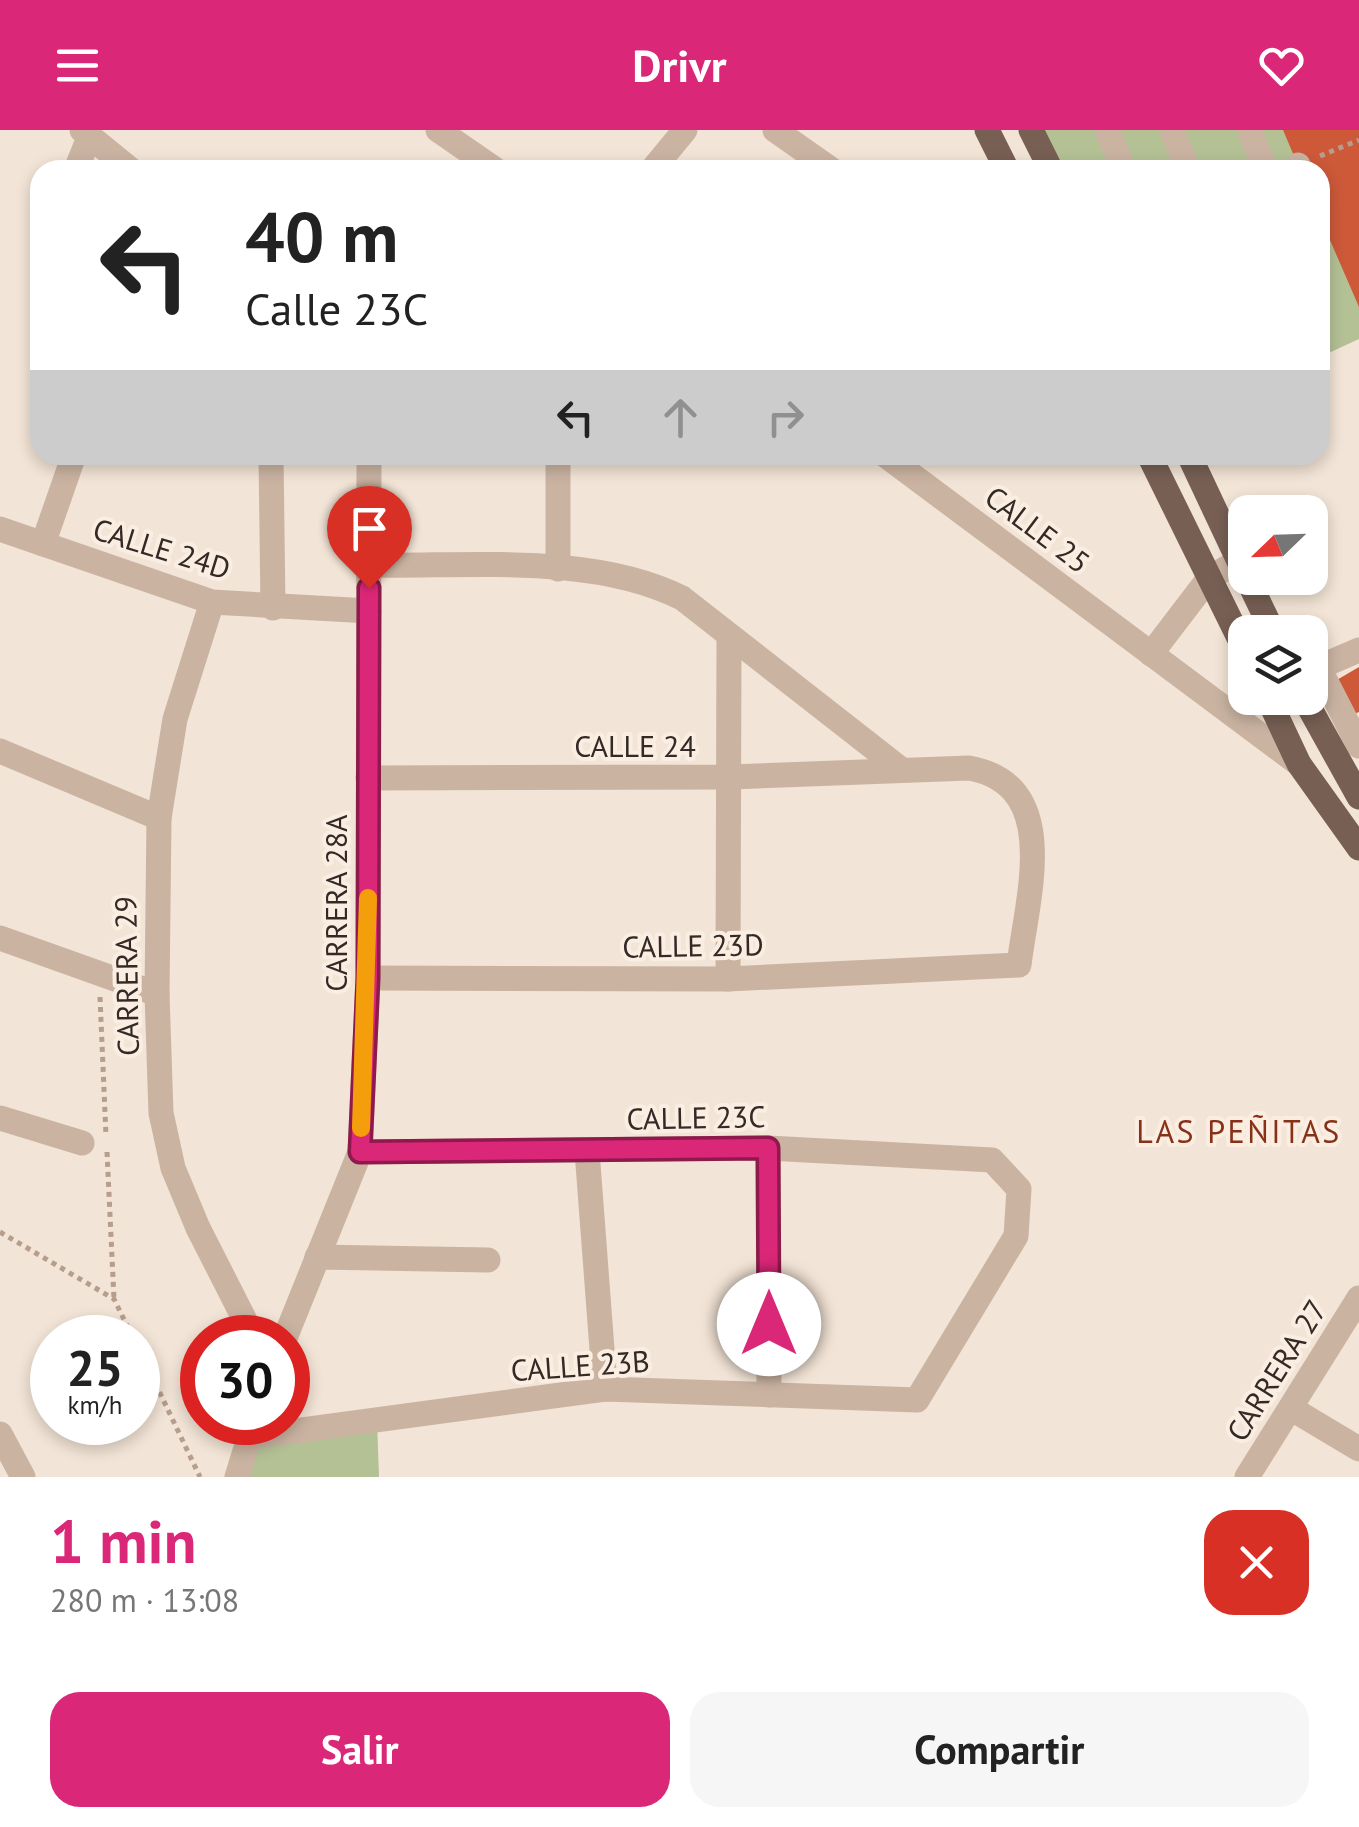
<!DOCTYPE html>
<html lang="es">
<head>
<meta charset="utf-8">
<style>
	:root { --surface:#fff; --page:#f6f6f6; --text:#222; --muted:#767676; --accent:#db2777 }
	body { margin:0; font-family:"PT Sans",sans-serif; background:var(--page); color:var(--text); height:100vh; display:flex; flex-direction:column; font-size:38px; white-space:nowrap }
	* { box-sizing:border-box; margin:0 }
	p { font-size:32px; color:var(--muted) }
	.icon { flex:none; width:55px; height:55px; fill:none; stroke:currentColor; stroke-width:2; stroke-linecap:round; stroke-linejoin:round }
	.map { position:relative; height:1347px; overflow:hidden }
	.side { display:flex; flex-direction:column; background:var(--surface); flex:1 }
	.side>* { flex:none }
	.guide { position:absolute; left:30px; top:30px; width:1300px; height:305px; border-radius:30px; box-shadow:0 5px 15px #0003; background:#fff; color:var(--text); overflow:hidden }
	.needle { width:65px; rotate:247deg }
	.buttons { position:absolute; left:1228px; top:365px; display:grid; gap:20px }
	.buttons a { display:grid; place-items:center; width:100px; height:100px; border-radius:20px; background:var(--surface); box-shadow:0 5px 15px #0003; font-size:50px }
	.speed { position:absolute; left:30px; top:1185px; display:flex; gap:20px; font-size:50px; font-weight:700; text-align:center }
	.speed>* { display:grid; place-content:center; width:130px; height:130px; border-radius:50%; background:var(--surface); box-shadow:0 5px 15px #0003; line-height:1 }
	.speed small { font-size:25px; font-weight:400 }
	.speed .limit { border:15px solid #d22; background:#fff; color:#111 }
	.pin { position:absolute; display:grid; place-items:center; width:85px; height:85px; color:#fff; margin:-102px -42px; border-radius:50% 50% 50% 0; rotate:-45deg; box-shadow:0 0 10px #0007 }
	.pin .icon { rotate:45deg }
	.me { position:absolute; width:110px; margin:-55px; rotate:0deg; stroke-linejoin:round; filter:drop-shadow(0 0 8px #0008) }
	.turn { display:flex; align-items:center; gap:35px; height:210px; padding:0 50px; font-size:45px }
	.turn .icon { width:130px; height:130px; stroke-width:2.5 }
	.turn b { display:block; font-size:70px; line-height:85px }
	.lanes { display:flex; align-items:center; height:95px; padding:0 50px; background:#0003; justify-content:center; gap:50px; direction:ltr }
	.lanes .off { opacity:.35 }
	.round { display:grid; place-items:center; flex:none; width:105px; height:105px; border-radius:30px; background:var(--page) }
	.overview { display:flex; align-items:center; justify-content:space-between; height:170px; padding:0 50px }
	h1 { font-size:60px; font-weight:700; line-height:75px; color:var(--accent) }
	.primary-button { display:flex; gap:20px; margin-top:auto; padding:20px 50px }
	.primary-button a { flex:1; height:115px; border-radius:30px; background:var(--accent); color:#fff; font-size:40px; font-weight:700; line-height:115px; text-align:center }
	.primary-button a+a { background:var(--page); color:var(--text) }
	header { display:flex; justify-content:space-between; align-items:center; height:130px; padding:0 50px; background:var(--accent); color:#fff; font-size:45px; font-weight:700 }
	.map>svg:first-child { display:block }
	.green { fill:#b4c195 }
	.building { fill:#cd5939 }
	.lines { fill:none; stroke-linecap:round; stroke-linejoin:round }
	.path { stroke:#b69d8c; stroke-width:5; stroke-dasharray:5 5; stroke-linecap:butt }
	.minor { stroke:#cab3a1; stroke-width:25 }
	.major { stroke:#775f54; stroke-width:25 }
	.route-casing { stroke:#8e194d; stroke-width:25 }
	.route { stroke:#db2777; stroke-width:18 }
	.slow { stroke:#f59e0b; stroke-width:18 }
	.labels { text-anchor:middle; dominant-baseline:central; stroke-width:8; stroke-linejoin:round; paint-order:stroke }
	.street-label { font-size:30px; fill:#342925; stroke:#faeee2 }
	.neighbourhood-label { font-size:32px; letter-spacing:2.5px; fill:#873119; stroke:#faeee2 }
</style>
</head>
<body>
<header><svg class="icon" aria-label="menu" viewBox="0 0 24 24"><path d="M4 6h16M4 12h16M4 18h16"/></svg>Drivr<svg class="icon" aria-label="heart" viewBox="0 0 24 24"><path d="M12 20l-8-8c-3-5 5-10 8-4 3-6 11-1 8 4z"/></svg></header>
<div class="map">
<svg width="1359" height="1347" viewBox="0 0 1359 1347">
	<rect width="100%" height="100%" fill="#f2e4d6"/>
	<g class="green">
		<path d="M1031,0H1359V209L1320,227V40H1051Z"/>
		<path d="M377,1290L379,1347H237L249,1307Z"/>
	</g>
	<g class="building">
		<path d="M1283,0H1359V177L1320,87V40H1300Z"/>
		<path d="M1359,537V582L1354,584L1335,551Z"/>
	</g>
	<g class="lines">
		<g class="path">
			<path d="M1320,26L1359,10"/>
			<path d="M100,867L106,1006"/>
			<path d="M107,1022L114,1169"/>
			<path d="M0,1102L114,1169L133,1208"/>
			<path d="M138,1217L200,1347"/>
		</g>
		<g class="minor">
			<path d="M82,0L131,40"/>
			<path d="M438,0L496,40"/>
			<path d="M775,0L832,40"/>
			<path d="M1107,0L1124,40"/>
			<path d="M1172,0L1188,40"/>
			<path d="M1249,0L1266,40"/>
			<path d="M1298,35L1300,40"/>
			<path d="M76,40L90,5"/>
			<path d="M652,40L685,0"/>
			<path d="M271,325L273,478"/>
			<path d="M558,325V439"/>
			<path d="M885,325L1299,634"/>
			<path d="M0,399L212,472L369,481"/>
			<path d="M43,414L74,325"/>
			<path d="M369,435C469,437 592,423 682,468L902,640"/>
			<path d="M212,472L175,589L159,688L157,864L161,983L173,1038L198,1098L254,1208"/>
			<path d="M1151,524L1209,448L1239,431"/>
			<path d="M1318,536L1359,616"/>
			<path d="M1310,541L1359,520"/>
			<path d="M0,621L159,688"/>
			<path d="M0,808L157,864"/>
			<path d="M368,848L728,849L1019,835C1027,767 1063,655 969,638L730,647L368,648"/>
			<path d="M728,849L729,506"/>
			<path d="M0,988L82,1013"/>
			<path d="M768,1018L769,1265"/>
			<path d="M587,1021L605,1259"/>
			<path d="M317,1127L488,1130"/>
			<path d="M285,1208L360,1022L368,848L369,325"/>
			<path d="M1292,1279L1359,1319"/>
			<path d="M0,1304L23,1347"/>
			<path d="M249,1307L605,1259L917,1270L1016,1106L1019,1059L992,1030L768,1018L360,1022"/>
			<path d="M237,1347L253,1295"/>
			<path d="M1247,1347L1359,1168"/>
		</g>
		<g class="major">
			<path d="M987,0L1007,40"/>
			<path d="M1031,0L1051,40"/>
			<path d="M1149,325L1245,520"/>
			<path d="M1189,325L1245,444"/>
			<path d="M1247,448L1273,502"/>
			<path d="M1268,568L1299,634L1359,718"/>
			<path d="M1304,568L1359,667"/>
		</g>
	</g>
	<g class="lines">
		<defs>
			<path id="route" d="M369,458L368,848L360,1022L768,1018L769,1194"/>
		</defs>
		<use href="#route" class="route-casing"/>
		<use href="#route" class="route"/>
		<path class="slow" d="M361,998L368,768"/>
	</g>
	<g class="labels">
		<g class="street-label">
			<text transform="translate(1038 399) rotate(37)">CALLE 25</text>
			<text transform="translate(162 418) rotate(17)">CALLE 24D</text>
			<text x="635" y="615">CALLE 24</text>
			<text transform="translate(335 773) rotate(-90)">CARRERA 28A</text>
			<text transform="translate(693 815) rotate(-1)">CALLE 23D</text>
			<text transform="translate(126 846) rotate(-91)">CARRERA 29</text>
			<text transform="translate(696 987) rotate(-1)">CALLE 23C</text>
			<text transform="translate(580 1235) rotate(-4)">CALLE 23B</text>
			<text transform="translate(1276 1240) rotate(-58)">CARRERA 27</text>
		</g>
		<g class="neighbourhood-label">
			<text x="1239" y="1001">LAS PEÑITAS</text>
		</g>
	</g>
</svg>
<div class="buttons">
<a><svg class="needle" viewBox="-14 -14 28 28"><path d="M0-13l5 13h-10z" fill="#e53935"/><path d="M0 13l5-13h-10z" fill="#767676"/></svg></a>
<a><svg class="icon" aria-label="layers" viewBox="0 0 24 24"><path d="M12 4l9 5-9 5-9-5zM3 14l9 5 9-5"/></svg></a>
</div>
<div class="speed"><div>25<small>km/h</small></div><div class="limit">30</div></div>
<div class="pin" style="left:369px;top:458px;background:#d93025"><svg class="icon" aria-label="arrive" viewBox="0 0 24 24"><path d="M6 21V4h12l-3 4 3 4H6"/></svg></div>
<svg class="me" style="left:769px;top:1194px" viewBox="-20 -20 40 40"><circle r="19" fill="#fff"/><path d="M0-13L10 11 0 6-10 11z" fill="#db2777"/></svg>
<div class="guide">
<div class="turn"><svg class="icon" aria-label="left" viewBox="0 0 24 24"><path d="M17 20v-9H6M10 6l-5 5 5 5"/></svg><div><b>40 m</b>Calle 23C</div></div>
<div class="lanes"><svg class="icon" aria-label="left" viewBox="0 0 24 24"><path d="M17 20v-9H6M10 6l-5 5 5 5"/></svg><svg class="icon off" aria-label="ahead" viewBox="0 0 24 24"><path d="M12 20V5M6 11l6-6 6 6"/></svg><svg class="icon off" aria-label="right" viewBox="0 0 24 24"><path d="M7 20v-9h11M14 6l5 5-5 5"/></svg></div>
</div>
</div>
<section class="side">
<div class="overview"><div><h1>1 min</h1><p>280 m · 13:08</p></div><a class="round" style="background:#d93025;color:#fff"><svg class="icon" aria-label="close" viewBox="0 0 24 24"><path d="M6 6l12 12M18 6L6 18"/></svg></a></div>
<div class="primary-button"><a>Salir</a><a>Compartir</a></div>
</section>
</body>
</html>
